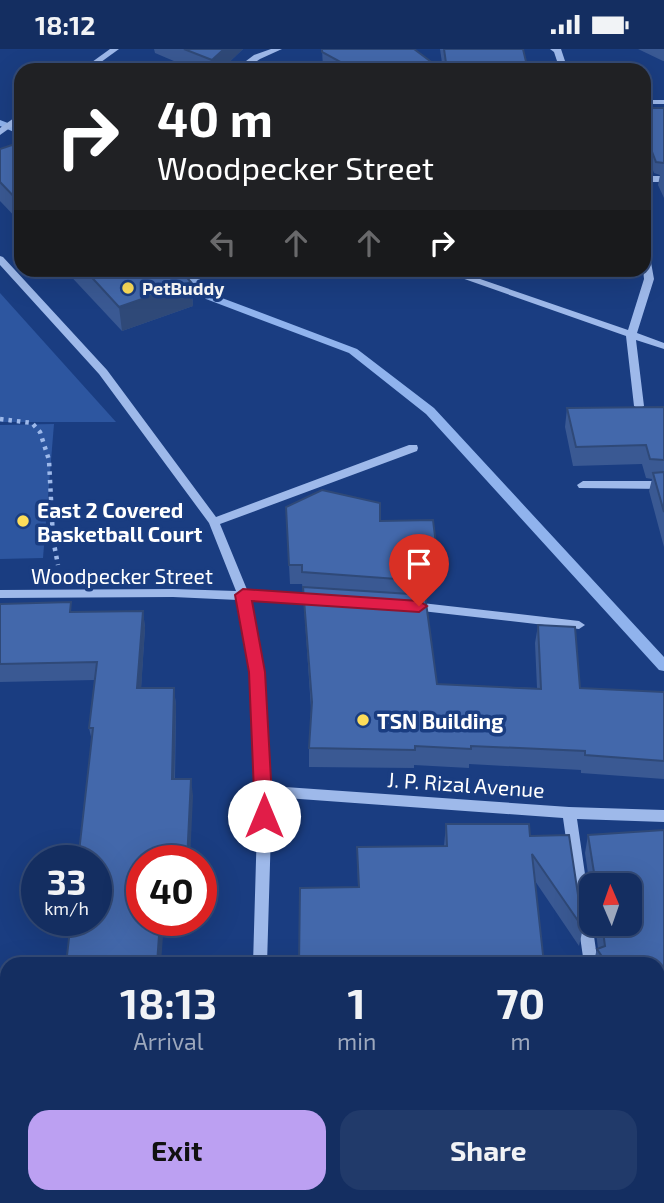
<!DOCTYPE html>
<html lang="en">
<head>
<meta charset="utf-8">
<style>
	:root { --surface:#142e61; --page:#213a6a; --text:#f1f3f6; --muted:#9da8bd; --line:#334a76; --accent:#bca0f2 }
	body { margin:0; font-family:"Exo 2",sans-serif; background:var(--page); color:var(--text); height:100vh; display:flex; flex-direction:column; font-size:26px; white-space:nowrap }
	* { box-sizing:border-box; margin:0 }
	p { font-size:23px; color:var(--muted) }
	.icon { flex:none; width:38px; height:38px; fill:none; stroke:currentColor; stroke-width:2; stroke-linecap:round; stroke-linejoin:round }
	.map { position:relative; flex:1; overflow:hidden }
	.side { position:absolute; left:0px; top:908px; width:665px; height:247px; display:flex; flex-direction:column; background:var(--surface); border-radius:21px 21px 0 0; box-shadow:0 7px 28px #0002,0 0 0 2px var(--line) }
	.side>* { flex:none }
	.top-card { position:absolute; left:14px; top:14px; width:637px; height:214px; border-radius:21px; box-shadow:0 7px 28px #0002,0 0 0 2px var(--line); background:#202124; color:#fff; overflow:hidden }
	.needle { width:46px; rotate:358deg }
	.controls { position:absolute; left:579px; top:824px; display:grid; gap:14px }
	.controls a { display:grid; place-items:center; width:63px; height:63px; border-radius:14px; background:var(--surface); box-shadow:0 7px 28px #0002,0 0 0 2px var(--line); font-size:35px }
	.speed { position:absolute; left:21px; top:796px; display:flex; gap:14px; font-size:35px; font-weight:700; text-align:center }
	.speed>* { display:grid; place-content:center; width:91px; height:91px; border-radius:50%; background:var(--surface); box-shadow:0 7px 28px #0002,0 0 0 2px var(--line); line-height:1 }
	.speed small { font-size:18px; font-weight:400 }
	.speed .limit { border:10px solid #d22; background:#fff; color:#111 }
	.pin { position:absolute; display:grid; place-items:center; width:60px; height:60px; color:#fff; margin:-72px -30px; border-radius:50% 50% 50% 0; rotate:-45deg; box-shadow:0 0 7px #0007 }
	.pin .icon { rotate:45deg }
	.me { position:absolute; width:77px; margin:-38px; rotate:0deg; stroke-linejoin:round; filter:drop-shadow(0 0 5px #0008) }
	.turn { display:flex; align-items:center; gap:24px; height:147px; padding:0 28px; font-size:32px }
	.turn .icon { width:91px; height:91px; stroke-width:2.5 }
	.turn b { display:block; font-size:49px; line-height:60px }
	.lanes { display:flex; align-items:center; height:66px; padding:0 28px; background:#0003; justify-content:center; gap:35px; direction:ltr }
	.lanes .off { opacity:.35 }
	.eta { display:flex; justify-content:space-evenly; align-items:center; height:119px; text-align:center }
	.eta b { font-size:42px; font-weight:700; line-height:49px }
	.cta { display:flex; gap:14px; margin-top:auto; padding:14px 28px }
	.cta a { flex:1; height:80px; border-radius:21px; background:var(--accent); color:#111; font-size:28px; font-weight:700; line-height:80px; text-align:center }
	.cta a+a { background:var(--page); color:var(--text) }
	.status { display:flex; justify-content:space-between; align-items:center; height:49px; padding:0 35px; background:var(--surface); direction:ltr }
	.status svg { height:19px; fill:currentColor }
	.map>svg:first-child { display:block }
	.green { fill:#2d56a0 }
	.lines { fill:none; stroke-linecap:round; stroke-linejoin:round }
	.stream { fill:#90b3ed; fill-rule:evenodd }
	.path { stroke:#9eb9ea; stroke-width:4.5; stroke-dasharray:3.5 5; stroke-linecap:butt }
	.minor { fill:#9eb9ea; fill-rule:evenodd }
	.wall { fill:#3a5993 }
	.shaded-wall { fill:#2f4978 }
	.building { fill:#4368ab; stroke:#2f4978; stroke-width:2 }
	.route { fill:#e11d48; stroke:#92132f; stroke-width:2 }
	.poi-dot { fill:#fddd5a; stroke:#1a3d81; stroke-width:2.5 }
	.labels { text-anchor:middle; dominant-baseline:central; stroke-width:7; stroke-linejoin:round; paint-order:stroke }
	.far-poi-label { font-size:18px; font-weight:bold; fill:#fff; stroke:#1a3d81; text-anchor:start }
	.poi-label { font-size:21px; font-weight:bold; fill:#fff; stroke:#1a3d81; text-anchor:start }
	.street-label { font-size:21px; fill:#fff; stroke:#1a3d81 }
</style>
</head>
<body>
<div class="status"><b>18:12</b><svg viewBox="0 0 49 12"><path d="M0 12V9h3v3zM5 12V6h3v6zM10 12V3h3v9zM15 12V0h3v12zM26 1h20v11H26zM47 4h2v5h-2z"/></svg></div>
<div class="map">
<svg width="664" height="1154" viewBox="0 0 664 1154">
	<rect width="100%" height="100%" fill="#1a3d81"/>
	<g class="green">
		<path d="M0,244L116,373H0Z"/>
		<path d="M54,375L43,509L0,510V376Z"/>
	</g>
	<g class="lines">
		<g class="stream">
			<path d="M0,71L21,79V86L0,77Z"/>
			<path d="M178,220H190L214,246L357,300L434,359L664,608V622L659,621L426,365L349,304L206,250Z"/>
		</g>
		<path class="path" d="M0,370L32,374L40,383L49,411L53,490L58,516"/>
		<g class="minor">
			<path d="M110,0H119L90,21H81Z"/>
			<path d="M271,0H282L260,10L243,21H234L254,6Z"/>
			<path d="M550,0H561L568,21H560L554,3Z"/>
			<rect x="644" y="51" width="20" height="4"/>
			<path d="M21,64V71L0,86V79Z"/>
			<rect x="644" y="127" width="20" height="6"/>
			<path d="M644,199L649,202L654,230L637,284L664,294V300L636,291L644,357L639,360L634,357L626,287L436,220H451L628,281L644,230L643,220Z"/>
			<path d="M0,207L3,208L107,321L216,468L409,396H417L418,399L417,402L220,475L248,543L318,546L324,550L318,554L250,552L263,623L271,737L569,758L664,761V773L577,770L598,915H584L563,769L272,748L267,915H253L258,742L251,623L238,551L173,548L0,549V541L173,540L236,542L209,474L99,325L0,216Z"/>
			<path d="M583,432H664V440L579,439L577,436Z"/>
			<path d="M413,553L579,572L585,576L579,580L413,561L407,557Z"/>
			<rect x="658" y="1001" width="6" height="14"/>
			<path d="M246,1148H262L261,1154H245Z"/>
			<path d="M618,1148H634L635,1154H619Z"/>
		</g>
	</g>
	<g class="wall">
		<path d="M154,0H243L221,21H195L155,4Z"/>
		<path d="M322,0L442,21H324L323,20Z"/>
		<path d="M440,0H523L528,21H443Z"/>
		<path d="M638,0H664V12H663Z"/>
		<path d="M644,59H664V149L658,136L660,126L654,124L644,99Z"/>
		<path d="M21,93V174L0,152V100Z"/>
		<path d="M64,220H179L191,233L193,257L122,282Z"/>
		<path d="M664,358V498L649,442L652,430L646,429L642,415L573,417L565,378L567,359Z"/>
		<path d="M286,458L380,472L438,512L437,531H424L423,545L437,635L537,639L535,594L538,576L580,639L664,643V730L581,724V721L469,715V719L414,716V719L309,718V699L311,660L303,542L302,535H290Z"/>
		<path d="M0,555L73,563L143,562L145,579L141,639H174L176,657L175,730L193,747L92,692L89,679L95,631L0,633Z"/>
		<path d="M446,775L530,787L583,879L579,897L535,832L358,838L357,798L444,797Z"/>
		<path d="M664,781V976H658V915H593L597,900H598L595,875H630V836H592V852L585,804L588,786Z"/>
		<rect x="466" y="1148" width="104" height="6"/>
	</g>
	<g class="shaded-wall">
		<path d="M224,0H243L221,21H212V11Z"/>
		<path d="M191,233L193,257L122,282L119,258Z"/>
		<path d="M143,562L145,579L140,657L137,639Z"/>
		<path d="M174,639L176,657L174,747L172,730Z"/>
		<path d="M191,730L193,747L190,812H187Z"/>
		<path d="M160,872H164L161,915H157Z"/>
		<path d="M128,1148H133L132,1154H128Z"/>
	</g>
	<g class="building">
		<path d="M184,0H224L212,11Z"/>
		<path d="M322,0H414L442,21H355L322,3Z"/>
		<path d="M444,0H523L528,21H447Z"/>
		<path d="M644,59H664V114L656,113L644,82Z"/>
		<path d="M21,93V155L0,133V100Z"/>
		<path d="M84,220H179L191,233L119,258Z"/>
		<path d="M664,358V411L650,410L646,396L576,398L567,359Z"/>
		<path d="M664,423V463L653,424Z"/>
		<path d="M322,441L380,454V472L433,471L438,512L422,513L424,532L302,523V516H289L286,458Z"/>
		<path d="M303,538L425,546L437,635L541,640L538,576L575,578L580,639L664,643V712L585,706V702L471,697V700L415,697V701L309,699L312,653Z"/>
		<path d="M71,553L70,563L143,562L137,639H174L172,730H191L187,812H142V872H160L157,915H66L71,872H96V812H78L93,679H89L97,613L0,615V555Z"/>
		<path d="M446,775H529L530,787L569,786L583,879L532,805L544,915H299L300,839L359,838L357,798L447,797Z"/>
		<path d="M664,781V959H658V915H607L597,900L605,897L602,875H630V836H596L588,786Z"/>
		<rect x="39" y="1148" width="89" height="6"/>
		<rect x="469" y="1148" width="101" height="6"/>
	</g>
	<path class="route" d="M243,540L419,552L427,557L419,563L252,552L265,623L273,767L264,774L255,767L249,623L235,546Z"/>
	<g class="poi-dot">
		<circle cx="128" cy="239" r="7"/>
		<circle cx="23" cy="472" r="7"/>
		<circle cx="363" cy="671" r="7"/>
	</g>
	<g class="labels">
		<g class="far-poi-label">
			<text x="142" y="239">PetBuddy</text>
		</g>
		<g class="poi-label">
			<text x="37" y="460">East 2 Covered<tspan x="37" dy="24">Basketball Court</tspan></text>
			<text x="377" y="671">TSN Building</text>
		</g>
		<g class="street-label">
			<text x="122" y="526">Woodpecker Street</text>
			<text transform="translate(466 735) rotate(4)">J. P. Rizal Avenue</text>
		</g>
	</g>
</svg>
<div class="controls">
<a><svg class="needle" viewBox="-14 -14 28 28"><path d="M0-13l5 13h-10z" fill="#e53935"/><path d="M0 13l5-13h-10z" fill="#9da8bd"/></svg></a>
</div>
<div class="speed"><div>33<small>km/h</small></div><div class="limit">40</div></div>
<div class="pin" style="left:419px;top:557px;background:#d93025"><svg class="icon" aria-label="arrive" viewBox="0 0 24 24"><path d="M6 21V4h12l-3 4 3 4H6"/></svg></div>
<svg class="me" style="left:264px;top:767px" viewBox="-20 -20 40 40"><circle r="19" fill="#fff"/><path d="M0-13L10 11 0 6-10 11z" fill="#e11d48"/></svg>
<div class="top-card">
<div class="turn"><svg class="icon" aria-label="right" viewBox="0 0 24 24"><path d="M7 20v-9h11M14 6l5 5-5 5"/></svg><div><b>40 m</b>Woodpecker Street</div></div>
<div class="lanes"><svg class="icon off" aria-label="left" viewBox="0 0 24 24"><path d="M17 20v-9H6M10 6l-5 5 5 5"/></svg><svg class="icon off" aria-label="ahead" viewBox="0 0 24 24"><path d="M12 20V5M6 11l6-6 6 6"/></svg><svg class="icon off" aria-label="ahead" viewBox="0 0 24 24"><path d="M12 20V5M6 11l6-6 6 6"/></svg><svg class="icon" aria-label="right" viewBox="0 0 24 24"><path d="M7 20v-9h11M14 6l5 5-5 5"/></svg></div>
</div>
<section class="side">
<div class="eta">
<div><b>18:13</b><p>Arrival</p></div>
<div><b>1</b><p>min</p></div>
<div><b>70</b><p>m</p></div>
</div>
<div class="cta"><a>Exit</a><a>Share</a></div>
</section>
</div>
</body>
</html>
